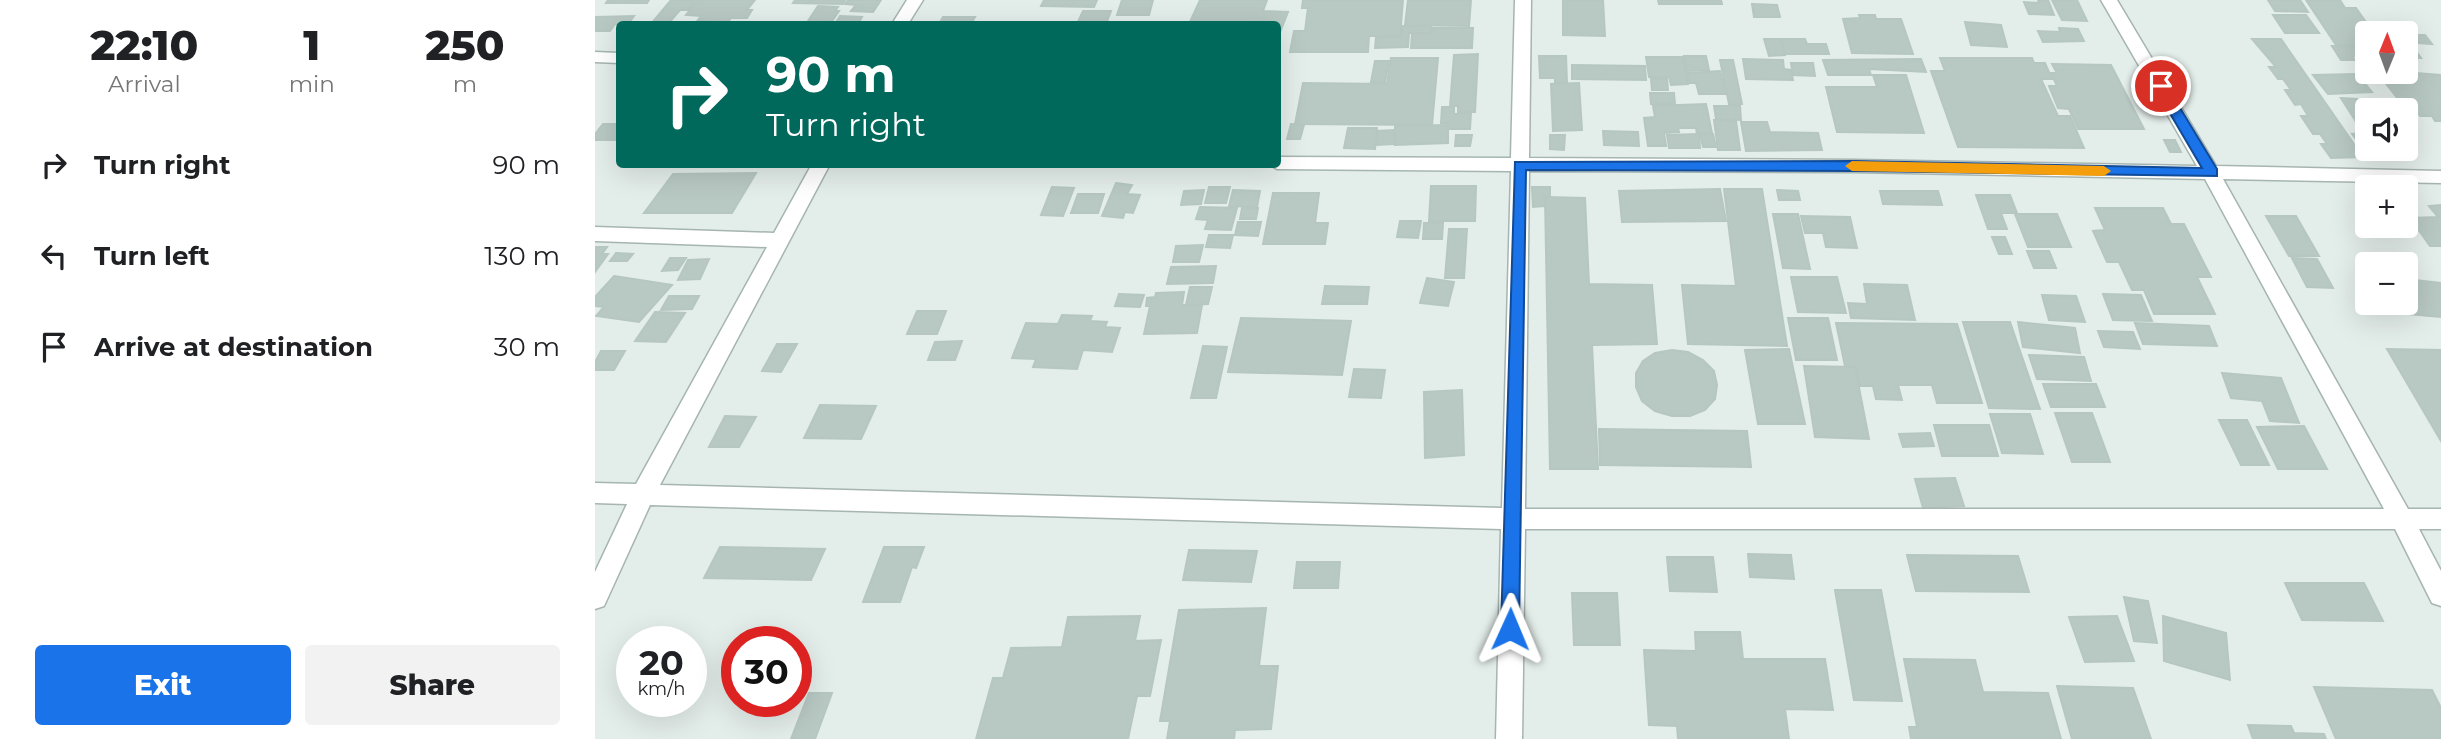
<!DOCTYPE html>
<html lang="en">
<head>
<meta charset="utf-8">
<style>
	:root { --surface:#fff; --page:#f2f2f2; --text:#202124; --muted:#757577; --accent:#1a73e8 }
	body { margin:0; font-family:Montserrat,sans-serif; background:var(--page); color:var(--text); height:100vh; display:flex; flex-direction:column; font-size:26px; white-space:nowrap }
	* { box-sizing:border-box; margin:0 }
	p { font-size:23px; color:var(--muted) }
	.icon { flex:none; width:38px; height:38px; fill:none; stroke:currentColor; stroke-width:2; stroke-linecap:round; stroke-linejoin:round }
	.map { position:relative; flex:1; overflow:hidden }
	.side { display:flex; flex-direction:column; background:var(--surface); width:595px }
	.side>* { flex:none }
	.top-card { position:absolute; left:21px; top:21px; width:665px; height:147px; border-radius:7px; box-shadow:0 7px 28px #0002; background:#00695c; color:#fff; overflow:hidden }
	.needle { width:46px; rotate:1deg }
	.buttons { position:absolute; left:1760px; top:21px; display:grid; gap:14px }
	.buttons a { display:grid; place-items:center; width:63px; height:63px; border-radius:7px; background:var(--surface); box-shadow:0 7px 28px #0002; font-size:35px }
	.speed { position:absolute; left:21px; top:626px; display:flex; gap:14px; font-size:35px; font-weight:700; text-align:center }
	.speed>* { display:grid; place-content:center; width:91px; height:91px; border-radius:50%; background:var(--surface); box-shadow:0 7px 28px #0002; line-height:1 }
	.speed small { font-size:18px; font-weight:400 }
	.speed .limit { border:10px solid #d22; background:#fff; color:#111 }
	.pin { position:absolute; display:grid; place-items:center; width:60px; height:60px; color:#fff; margin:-30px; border:4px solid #fff; border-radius:50%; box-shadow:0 2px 7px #0007 }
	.me { position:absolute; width:77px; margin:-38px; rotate:1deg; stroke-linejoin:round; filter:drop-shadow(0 0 5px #0008) }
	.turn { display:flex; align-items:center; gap:24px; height:147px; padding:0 35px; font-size:32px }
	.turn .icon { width:91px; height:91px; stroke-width:2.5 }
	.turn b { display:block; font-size:49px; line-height:60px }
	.eta { display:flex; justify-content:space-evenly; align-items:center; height:119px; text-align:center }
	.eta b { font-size:42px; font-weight:800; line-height:49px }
	.cta { display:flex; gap:14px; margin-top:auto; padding:14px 35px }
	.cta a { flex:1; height:80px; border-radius:7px; background:var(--accent); color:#fff; font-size:28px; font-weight:800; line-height:80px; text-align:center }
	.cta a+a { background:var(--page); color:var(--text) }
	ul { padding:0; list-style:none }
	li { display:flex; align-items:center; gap:21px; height:91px; padding:0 35px }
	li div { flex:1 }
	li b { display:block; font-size:26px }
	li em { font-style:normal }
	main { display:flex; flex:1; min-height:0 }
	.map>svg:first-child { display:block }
	.building { fill:#b8c8c3; stroke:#b6c7c1; stroke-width:2 }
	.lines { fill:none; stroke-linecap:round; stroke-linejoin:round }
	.street-casing { stroke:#a6b5b1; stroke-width:3 }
	.street { fill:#fff; fill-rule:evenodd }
	.route { fill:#1a73e8; stroke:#114b97; stroke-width:2 }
	.slow { fill:#f59e0b }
</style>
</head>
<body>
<main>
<section class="side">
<div class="eta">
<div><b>22:10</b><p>Arrival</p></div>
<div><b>1</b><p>min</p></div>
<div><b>250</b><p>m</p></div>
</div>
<ul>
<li><svg class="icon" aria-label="right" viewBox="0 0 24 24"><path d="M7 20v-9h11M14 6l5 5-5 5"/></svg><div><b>Turn right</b></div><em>90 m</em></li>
<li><svg class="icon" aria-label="left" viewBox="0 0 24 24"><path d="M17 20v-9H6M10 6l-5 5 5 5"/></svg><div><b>Turn left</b></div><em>130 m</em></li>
<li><svg class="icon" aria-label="arrive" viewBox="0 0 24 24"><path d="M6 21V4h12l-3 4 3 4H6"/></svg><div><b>Arrive at destination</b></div><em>30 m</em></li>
</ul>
<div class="cta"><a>Exit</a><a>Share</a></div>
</section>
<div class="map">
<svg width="1846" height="739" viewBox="0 0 1846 739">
	<rect width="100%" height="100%" fill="#e3ede9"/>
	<g class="building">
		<path d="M13,0H54L52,3H11Z"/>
		<path d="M76,0L100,1L93,10H85L73,24H56Z"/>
		<path d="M103,0H160L152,10H157L152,18H136L131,24H108L112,20H103L106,16L91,15Z"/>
		<path d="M200,0H250L248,4L198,3Z"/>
		<path d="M253,0H286L278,12L256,11L261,5L250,4Z"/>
		<path d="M449,0H502L499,7L446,6Z"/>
		<path d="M527,0H558L554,15H522Z"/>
		<path d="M605,0H672L668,11L693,12L682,40V24H594Z"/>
		<path d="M708,0H808L805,36H774L773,52H695L699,31H710L713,8H707Z"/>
		<path d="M813,0H876L874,26L810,25Z"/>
		<path d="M968,0H1008L1010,36L968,35Z"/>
		<path d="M1063,0H1126L1127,4H1064Z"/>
		<path d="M1443,0H1453L1459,15L1434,14L1429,2L1444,3Z"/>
		<path d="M1457,0H1482L1492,21L1467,20Z"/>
		<path d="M1673,0H1705L1713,12L1680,11Z"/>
		<path d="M1711,0H1745L1750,8H1761L1773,25L1762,24L1772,39L1762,38L1766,45H1741Z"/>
		<path d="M1157,4L1182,5L1185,17H1159Z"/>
		<path d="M223,6L243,7L240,11H244L235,24H211Z"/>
		<path d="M488,11H516L511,24H482Z"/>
		<path d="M1264,15H1280L1281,19H1306L1318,54L1257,53L1248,19L1265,18Z"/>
		<path d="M1678,15H1711L1724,33H1690Z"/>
		<path d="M39,16L33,24H20L15,31H0V17Z"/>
		<path d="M245,16L267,17L263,24H240Z"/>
		<path d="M348,17H380L376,24H344Z"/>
		<path d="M1370,22L1406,25L1412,47L1376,45Z"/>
		<path d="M807,26H836V33H814L813,47L780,48L781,37H806Z"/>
		<path d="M837,28H878L877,48H816L817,34L837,33Z"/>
		<path d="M1464,28L1483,29L1489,41L1448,42L1443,31L1465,32Z"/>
		<path d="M1816,35H1830L1837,44L1823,43Z"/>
		<path d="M1811,37L1826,58H1811Z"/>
		<path d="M1169,39H1185L1190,55L1174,56Z"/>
		<path d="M1186,39H1210L1212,44H1231L1234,54H1190Z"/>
		<path d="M1657,39H1686L1768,157L1736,158L1726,144H1732L1725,134H1718L1706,116H1713L1706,104L1700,105L1690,90H1696L1688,79H1683L1674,67H1681Z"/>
		<path d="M1737,46L1760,47L1767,56H1757L1760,60H1746Z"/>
		<path d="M883,54L880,112H863V106H855L859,55Z"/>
		<path d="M944,56H971L972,83H960V78H945Z"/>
		<path d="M1089,56H1111L1114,70L1092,71Z"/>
		<path d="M1051,57H1088L1093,84L1076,85L1074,77H1054Z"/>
		<path d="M796,58H843L837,125L700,124L708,83L792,84Z"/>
		<path d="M1345,58H1437L1439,63H1450L1457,79H1446L1463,116H1475L1489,148L1363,147L1336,71H1350Z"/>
		<path d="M1148,59L1188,60L1189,69L1196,70L1198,80L1151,79Z"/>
		<path d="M1326,59L1331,72L1274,69L1276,75H1233L1228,60Z"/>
		<path d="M1125,60H1138L1147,104H1134Z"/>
		<path d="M780,61H794L790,82H776Z"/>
		<path d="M1196,63H1218L1220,76L1198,75Z"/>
		<path d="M1457,64L1516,65L1549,129H1483L1474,109L1463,108L1454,86H1462L1456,73H1462Z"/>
		<path d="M977,65L1050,66L1051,80L977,79Z"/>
		<path d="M1125,71L1131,94H1104L1101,83H1094L1092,73Z"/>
		<path d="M1808,72L1846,75V121H1840L1837,116H1825L1813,99H1803L1789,81H1815Z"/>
		<path d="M1762,74L1777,92L1733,94L1718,75Z"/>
		<path d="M1278,75H1311L1329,133L1242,132L1231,87H1282Z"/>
		<path d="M1056,79H1072L1073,90H1057Z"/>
		<path d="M984,83L987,130L958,131L956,84Z"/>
		<path d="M1055,93H1079L1080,104H1056Z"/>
		<path d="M1746,98L1762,99L1773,114V128H1765Z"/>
		<path d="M1111,104L1117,133L1102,134L1101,128H1083L1084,132L1069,133L1071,146H1053L1049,118L1060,117L1058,106Z"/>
		<path d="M1119,106H1145L1146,120L1121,119Z"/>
		<path d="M847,107H859V114L876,113L875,129H853V123H846Z"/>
		<path d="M1119,120L1141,121L1145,150H1123Z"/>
		<path d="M1146,122H1172L1175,132L1223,133L1227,150L1151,151Z"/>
		<path d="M8,124H24V140H0V134Z"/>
		<path d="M696,124L709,125L705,139H692Z"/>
		<path d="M853,125V143L800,145V126Z"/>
		<path d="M753,128H782L780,149L749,148Z"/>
		<path d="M799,130V144L781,145L782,131Z"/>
		<path d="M1008,131L1043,132L1044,146L1009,145Z"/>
		<path d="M1773,133V149H1796L1803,158L1776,159L1757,134Z"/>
		<path d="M1104,134L1105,148H1074L1072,135Z"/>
		<path d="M1118,134L1121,147H1108L1105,135Z"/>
		<path d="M861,135H877L875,146H860Z"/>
		<path d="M955,135H970L969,150L955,149Z"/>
		<path d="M1569,140H1580L1586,152H1575Z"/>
		<path d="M161,173L137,213H49L78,174Z"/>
		<path d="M521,183L537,185L532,194L545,195L538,213L530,212L528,218L507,216Z"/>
		<path d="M836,186H881L880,221H834Z"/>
		<path d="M457,187L479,188L468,216L446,215Z"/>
		<path d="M614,187H635L631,203H610Z"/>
		<path d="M937,187H955V196H949L950,206L938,207Z"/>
		<path d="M1125,189L1131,221L1027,222L1024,191Z"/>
		<path d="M1129,189H1167L1192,346L1093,344L1087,285L1141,286Z"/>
		<path d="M609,190L606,204L586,205L589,191Z"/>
		<path d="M638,190L665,191L662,207L634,206Z"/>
		<path d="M1182,190L1203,191L1205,200H1184Z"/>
		<path d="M1285,191H1343L1347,205L1288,204Z"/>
		<path d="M678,193H724L720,223H733L730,244H668Z"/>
		<path d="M483,194H509L503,213H476Z"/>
		<path d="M1381,195H1415L1422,213H1406L1412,229H1393Z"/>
		<path d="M950,197L990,198L994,284L1057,285L1062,344L997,345L1003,469H955Z"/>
		<path d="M1846,205V246H1835L1815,218L1843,217L1834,206Z"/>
		<path d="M605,207L642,208L636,230L610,229L613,220L601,219Z"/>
		<path d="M647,208H663L661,219H645Z"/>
		<path d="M1500,208H1568L1576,224H1589L1616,277H1602L1620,314H1559L1549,290H1537L1524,262H1512L1498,231L1510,230Z"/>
		<path d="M1178,214H1203L1215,269L1188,268Z"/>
		<path d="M1420,214H1462L1476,247H1433Z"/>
		<path d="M1206,216L1255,217L1262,248L1231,247L1228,233H1210Z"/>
		<path d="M1671,216H1701L1724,256H1694Z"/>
		<path d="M805,221H826L823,238L802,237Z"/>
		<path d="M643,222H666L663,236L640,235Z"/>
		<path d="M829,223H848L847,239H828Z"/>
		<path d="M854,229H872L869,278H850Z"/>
		<path d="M614,235H638L635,248L611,247Z"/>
		<path d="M1397,237H1410L1417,254H1404Z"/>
		<path d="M608,245L604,262H578L581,246Z"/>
		<path d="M0,247H12L7,254H13L0,272Z"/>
		<path d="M1432,251H1454L1461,268H1439Z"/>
		<path d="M21,253L38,254L32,261H15Z"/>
		<path d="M75,258H91L83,270L67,271Z"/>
		<path d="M1697,258L1722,259L1738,288L1712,287Z"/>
		<path d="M114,259L105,279L83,280L93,260Z"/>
		<path d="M621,266L618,283L572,284L576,267Z"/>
		<path d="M19,276L77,285L44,322L1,316L9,307L0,306V297Z"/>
		<path d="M1196,277H1242L1251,313L1203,312Z"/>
		<path d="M832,278L859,282L853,306L825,303Z"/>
		<path d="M1811,279L1846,283V317L1802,313L1798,303H1811Z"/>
		<path d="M1269,284L1312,285L1320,320L1256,318L1253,303L1272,304Z"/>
		<path d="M730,286L774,287L772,304H727Z"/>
		<path d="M595,287H617L613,304L591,305Z"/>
		<path d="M589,292L587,305H607L602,333L549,334L555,306H551L552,298L560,297L561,293Z"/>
		<path d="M524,294L549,295L545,307L520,306Z"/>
		<path d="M1508,294L1546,295L1557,321L1518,320Z"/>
		<path d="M1447,295L1481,296L1490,322L1454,320Z"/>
		<path d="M74,296H104L97,309L66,310Z"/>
		<path d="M322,311H351L342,334H312Z"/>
		<path d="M60,312L90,313L71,342L40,341Z"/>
		<path d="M467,315L497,316L495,321L512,322L510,327L525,328L517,352L488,350L482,369L438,367L441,359L417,358L431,323L463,324Z"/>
		<path d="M646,318L756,321L747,375L633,372Z"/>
		<path d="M1193,318H1233L1242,360H1201Z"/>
		<path d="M1368,322H1415L1445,409L1394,408Z"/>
		<path d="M1423,322L1480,328L1485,353L1428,347Z"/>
		<path d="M1241,323L1362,324L1387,403H1342L1337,385H1303L1307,400L1281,399L1278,386H1265L1261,366H1250Z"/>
		<path d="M1540,323L1614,326L1622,346L1548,344Z"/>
		<path d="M1503,331L1538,332L1545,349L1509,347Z"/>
		<path d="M367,341L360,360H333L340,342Z"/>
		<path d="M182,344H202L186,372L167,371Z"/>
		<path d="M608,346L632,347L621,398H596Z"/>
		<path d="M1194,349L1210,424H1163L1150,350Z"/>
		<path d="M1792,349L1846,350V441Z"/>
		<path d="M1077,350L1093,352L1108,360L1119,371L1122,385L1120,399L1110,410L1095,416H1077L1060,411L1047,401L1041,387V373L1048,361L1060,353Z"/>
		<path d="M6,351H30L19,370H0V362Z"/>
		<path d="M1434,355L1489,357L1496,381L1442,379Z"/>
		<path d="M1209,366L1260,367L1274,439L1220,437Z"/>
		<path d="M759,369L790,370L786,398L754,397Z"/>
		<path d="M1627,373L1686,378L1704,423L1675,421L1667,401L1636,398Z"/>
		<path d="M1448,384H1501L1510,407H1456Z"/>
		<path d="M867,390L869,455L830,458L829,392Z"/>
		<path d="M225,405L281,406L266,439L209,438Z"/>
		<path d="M1460,413H1497L1515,462H1477Z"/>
		<path d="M1395,414H1435L1448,454L1407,453Z"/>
		<path d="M130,416L161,417L144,447H114Z"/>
		<path d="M1624,420H1652L1674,465H1646Z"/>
		<path d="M1339,425H1394L1403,456H1347Z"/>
		<path d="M1709,426L1732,469H1683L1662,427Z"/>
		<path d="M1004,429L1152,431L1156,467L1005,465Z"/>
		<path d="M1335,433L1339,446L1308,447L1304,434Z"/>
		<path d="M1360,478L1369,506L1328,508L1320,479Z"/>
		<path d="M125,547L230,549L216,580L109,578Z"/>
		<path d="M289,547H329L321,568L317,567L305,602H268Z"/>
		<path d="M594,550L662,551L656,582L588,580Z"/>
		<path d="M1153,554L1196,555L1199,579L1155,577Z"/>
		<path d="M1312,555L1423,556L1434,592L1321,591Z"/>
		<path d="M1072,557H1118L1122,592L1075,591Z"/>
		<path d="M702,562H745L743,588H699Z"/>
		<path d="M1690,583H1769L1788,621L1707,620Z"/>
		<path d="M1240,590H1286L1307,701L1259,700Z"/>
		<path d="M977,593H1022L1025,645H979Z"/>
		<path d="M1529,597L1553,601L1562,643L1539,641Z"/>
		<path d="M671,608L664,666H683L676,729L640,730L639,739H572L575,721H565L584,610Z"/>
		<path d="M545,616L540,641L566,640L555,696H542L533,739H381L398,678H408L416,648L467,647L473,617Z"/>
		<path d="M1522,616L1539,661L1490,662L1474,617Z"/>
		<path d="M1568,616L1631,633L1635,680L1569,661Z"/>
		<path d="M1100,632H1145L1148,659H1230L1238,710L1190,709L1194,739H1083L1082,726L1054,725L1049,650L1101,651Z"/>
		<path d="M1309,659L1380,660L1388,692L1453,693L1466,739H1316L1314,727H1322Z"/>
		<path d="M1462,686L1538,688L1556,739H1477Z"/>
		<path d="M1719,687L1837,690L1846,708V739H1741Z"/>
		<path d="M214,693H237L220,739H196Z"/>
		<path d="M1653,725L1696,726L1699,733L1729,734L1731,739H1658Z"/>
	</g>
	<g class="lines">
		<defs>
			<g id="street">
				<path d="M312,0H328L313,24H297Z"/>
				<path d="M920,0H936L934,158L1260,160L1602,166L1506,0H1522L1621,166L1846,171V183L1628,179L1813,509H1846V529H1824L1846,571V606L1837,603L1800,529H930L927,739H901L906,529L55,505L9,606L0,609V572L32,504L0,503V483L41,484L172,247L0,241V227L179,233L217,164H235L65,485L907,508L916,171L682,169L674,164H682V157L916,158ZM934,171L1260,172L1610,179L1789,509H930Z"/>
				<path d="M0,52L24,53V63L0,62Z"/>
			</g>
		</defs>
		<use href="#street" class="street-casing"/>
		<use href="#street" class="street"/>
	</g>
	<path class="route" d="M1566,82L1570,83L1622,169V176L1260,171L931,170L924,629L922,635L915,638L908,635L906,629L920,162L1260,161L1607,168L1559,86Z"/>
	<path class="slow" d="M1257,161L1509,166L1516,171L1509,176L1257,171L1250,166Z"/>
</svg>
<div class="buttons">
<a><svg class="needle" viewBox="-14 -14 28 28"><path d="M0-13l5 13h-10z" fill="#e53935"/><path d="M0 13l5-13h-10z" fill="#757577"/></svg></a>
<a><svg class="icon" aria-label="sound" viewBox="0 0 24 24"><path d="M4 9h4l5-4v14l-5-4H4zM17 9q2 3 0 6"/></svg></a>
<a>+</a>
<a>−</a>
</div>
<div class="speed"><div>20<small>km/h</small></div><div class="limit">30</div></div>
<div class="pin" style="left:1566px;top:86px;background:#d93025"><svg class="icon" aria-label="arrive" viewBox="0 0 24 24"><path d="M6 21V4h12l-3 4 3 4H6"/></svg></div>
<svg class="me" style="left:915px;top:629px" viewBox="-20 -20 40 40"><path d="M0-17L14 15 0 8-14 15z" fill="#1a73e8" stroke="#fff" stroke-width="4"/></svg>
<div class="top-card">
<div class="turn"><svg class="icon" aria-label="right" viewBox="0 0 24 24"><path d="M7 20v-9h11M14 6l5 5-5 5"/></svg><div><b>90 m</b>Turn right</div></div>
</div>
</div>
</main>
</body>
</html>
